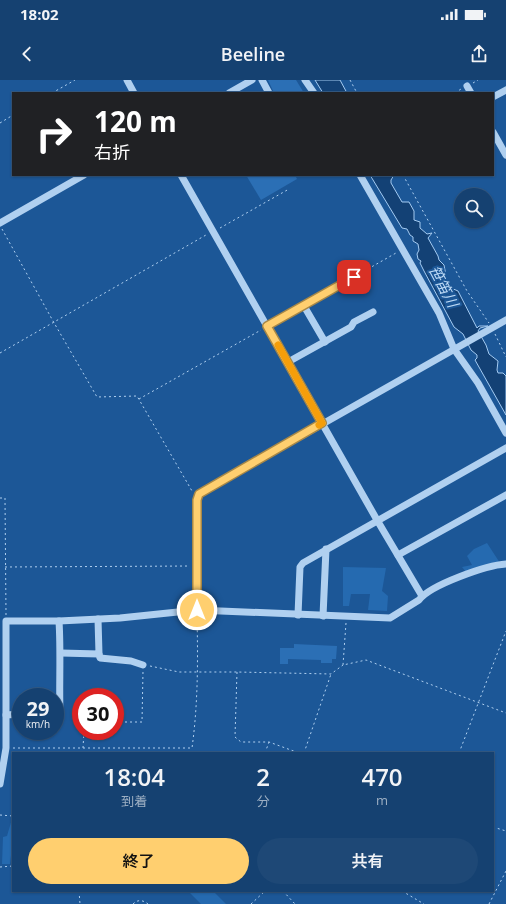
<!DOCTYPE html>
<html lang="ja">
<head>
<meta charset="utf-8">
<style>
	:root { --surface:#154171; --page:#1e4876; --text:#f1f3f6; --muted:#9dafc3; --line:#345a84; --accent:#ffcf6f }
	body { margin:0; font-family:"Open Sans","Noto Sans JP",sans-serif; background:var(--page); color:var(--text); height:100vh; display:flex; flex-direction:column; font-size:15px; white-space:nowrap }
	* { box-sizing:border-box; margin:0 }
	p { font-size:13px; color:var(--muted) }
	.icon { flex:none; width:22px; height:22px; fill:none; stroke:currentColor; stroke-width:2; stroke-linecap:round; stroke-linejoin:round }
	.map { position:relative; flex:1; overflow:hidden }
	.side { position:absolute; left:12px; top:672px; width:482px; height:140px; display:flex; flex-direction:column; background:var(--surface); border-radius:0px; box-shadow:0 1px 3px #0004,0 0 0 1px var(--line) }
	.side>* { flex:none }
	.banner { position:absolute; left:12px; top:12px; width:482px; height:84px; border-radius:0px; box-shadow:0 1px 3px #0004,0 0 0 1px var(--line); background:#202124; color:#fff; overflow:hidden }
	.buttons { position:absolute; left:454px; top:108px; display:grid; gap:8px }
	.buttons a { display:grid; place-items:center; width:40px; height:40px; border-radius:50%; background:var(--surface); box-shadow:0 1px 3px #0004,0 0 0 1px var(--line); font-size:20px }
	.speed { position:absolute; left:12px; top:608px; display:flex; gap:8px; font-size:20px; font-weight:700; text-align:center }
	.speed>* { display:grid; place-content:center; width:52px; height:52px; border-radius:50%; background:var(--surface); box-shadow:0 1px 3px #0004,0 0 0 1px var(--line); line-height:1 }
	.speed small { font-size:10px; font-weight:400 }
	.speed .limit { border:6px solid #d22; background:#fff; color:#111 }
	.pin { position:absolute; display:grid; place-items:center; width:34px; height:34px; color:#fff; margin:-17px; border-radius:8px; box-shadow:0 2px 6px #0006 }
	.me { position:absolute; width:44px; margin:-22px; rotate:0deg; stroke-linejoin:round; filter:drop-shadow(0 0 3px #0008) }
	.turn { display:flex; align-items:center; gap:14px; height:84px; padding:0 16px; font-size:18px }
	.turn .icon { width:52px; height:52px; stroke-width:2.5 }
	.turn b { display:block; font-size:28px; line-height:34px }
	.eta { display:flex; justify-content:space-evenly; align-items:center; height:68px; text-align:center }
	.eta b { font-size:24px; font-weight:600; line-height:28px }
	.action { display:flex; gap:8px; margin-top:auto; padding:8px 16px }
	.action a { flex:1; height:46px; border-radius:24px; background:var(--accent); color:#111; font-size:16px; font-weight:600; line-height:46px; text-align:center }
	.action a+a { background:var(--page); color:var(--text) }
	.status { display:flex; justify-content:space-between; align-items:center; height:28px; padding:0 20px; background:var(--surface); direction:ltr }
	.status svg { height:11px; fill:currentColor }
	header { display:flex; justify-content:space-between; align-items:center; height:52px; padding:0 16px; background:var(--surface); font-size:18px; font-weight:600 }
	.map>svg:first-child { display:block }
	.green { fill:#256ab0 }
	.water { fill:#134175; stroke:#a4cbf2 }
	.building { fill:#2b6fb5 }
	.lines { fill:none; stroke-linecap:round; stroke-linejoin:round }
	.path { stroke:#b0d0f0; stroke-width:1; stroke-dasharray:2 3; stroke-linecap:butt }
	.minor { stroke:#b0d0f0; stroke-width:7 }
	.route-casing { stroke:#a68748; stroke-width:10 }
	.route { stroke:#ffcf6f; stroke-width:7 }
	.slow { stroke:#f59e0b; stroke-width:7 }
	.labels { text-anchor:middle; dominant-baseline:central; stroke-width:4; stroke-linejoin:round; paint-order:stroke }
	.water-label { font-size:15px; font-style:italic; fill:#bddaf6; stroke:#1c5797 }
</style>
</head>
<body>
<div class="status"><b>18:02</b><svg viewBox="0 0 49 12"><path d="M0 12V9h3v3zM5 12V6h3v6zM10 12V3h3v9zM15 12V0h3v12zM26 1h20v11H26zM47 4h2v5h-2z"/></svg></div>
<header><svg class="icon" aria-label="back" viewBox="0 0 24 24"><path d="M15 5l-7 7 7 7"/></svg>Beeline<svg class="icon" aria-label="share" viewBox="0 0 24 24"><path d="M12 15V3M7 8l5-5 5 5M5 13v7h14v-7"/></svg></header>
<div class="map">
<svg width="506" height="824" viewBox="0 0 506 824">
	<rect width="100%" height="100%" fill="#1c5797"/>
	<g class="green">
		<path d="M487,463L500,483L466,492L462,487L472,485L467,476L474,469Z"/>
		<path d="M343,487L386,488L382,511L388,516L387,531L368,530L370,514H351L349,526H343Z"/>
		<path d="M12,739L13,759L10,784H2L3,757L7,756Z"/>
		<path d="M191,811H213L226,824H201L189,812Z"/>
	</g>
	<g class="water">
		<path d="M315,0H340L347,13H323Z"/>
		<path d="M370,95H394L391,100V103L402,122H409L414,131V140L420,142V148L427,154L432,153L428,158L438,176L439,180L444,185L447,201L451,208L458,211L477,248L479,246H488L480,248L478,251L486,265L489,274L498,281L497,290L498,293H503L506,296V335L475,280L477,278V275L471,270L463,254L454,247L424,191L420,183L421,181L418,179L417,174L419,170L418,164L413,161V157L410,155L407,149L402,148Z"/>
	</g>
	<g class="building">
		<path d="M268,0H296L304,13H274Z"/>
		<path d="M246,95H295L297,99L261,120Z"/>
		<path d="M294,564L337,566L336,579H332V583H321V580L288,579V584H280V568H294Z"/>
	</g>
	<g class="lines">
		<g class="path">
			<path d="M350,0L357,13"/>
			<path d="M473,3L478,0"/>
			<path d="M52,13L75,0"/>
			<path d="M455,13L461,9"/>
			<path d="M0,43L13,35"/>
			<path d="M403,95L467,211L489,243"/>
			<path d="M220,148L289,109"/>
			<path d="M2,149L53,241L97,317L137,316L192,411"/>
			<path d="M359,194L396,173"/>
			<path d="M495,254L506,277"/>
			<path d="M0,273L206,155"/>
			<path d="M139,319L261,250"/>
			<path d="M0,418H5L6,535"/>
			<path d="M5,487L190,486"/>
			<path d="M346,543L343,585L366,580L506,633"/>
			<path d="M150,586L179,592H237L331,594L343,585"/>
			<path d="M237,592L235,657L241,662H269L299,673"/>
			<path d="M115,642H142L143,591"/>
			<path d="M13,668H192C198,624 198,581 197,537"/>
			<path d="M83,668L84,651"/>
			<path d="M265,673L269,662"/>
			<path d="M304,673L331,594"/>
			<path d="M459,673L506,551"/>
			<path d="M0,735L13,736"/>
			<path d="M493,747L506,751"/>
			<path d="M0,787L13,786"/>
			<path d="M79,811L80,824"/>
			<path d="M283,811L295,824"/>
			<path d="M402,811L424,824"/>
			<path d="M133,824C138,819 143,820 148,824"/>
			<path d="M251,824L265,811"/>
			<path d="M489,824L506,791"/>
		</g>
		<g class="minor">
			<path d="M127,0L134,13"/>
			<path d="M262,0L269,13"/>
			<path d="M305,0L314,13"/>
			<path d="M467,6L471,13"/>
			<path d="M229,13L252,0"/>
			<path d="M493,17L506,10"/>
			<path d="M493,52L506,75"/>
			<path d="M181,95L377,440L422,516"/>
			<path d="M360,95L439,233L454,269L478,303L506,353"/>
			<path d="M0,143L84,95"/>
			<path d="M304,226L325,262"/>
			<path d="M267,246L354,197"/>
			<path d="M288,282L351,247L354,242L373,232"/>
			<path d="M398,475L506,415"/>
			<path d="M197,530V420L199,414L506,240"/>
			<path d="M298,535L300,487L303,483L506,368"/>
			<path d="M323,536L326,469"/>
			<path d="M61,573L99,574L98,539"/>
			<path d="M99,574L100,578L131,581L143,585"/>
			<path d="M55,634H60C59,603 61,572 59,541"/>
			<path d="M6,635L21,634"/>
			<path d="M0,704L6,668V541H59L120,538L197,530L390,538L419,520C430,505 487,485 506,484"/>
		</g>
	</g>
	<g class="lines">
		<defs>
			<path id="route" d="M197,530V420L199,414L322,343L267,246L354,197"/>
		</defs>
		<use href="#route" class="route-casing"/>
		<use href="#route" class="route"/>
		<path class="slow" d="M278,265L322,343L319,345"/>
	</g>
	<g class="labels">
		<g class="water-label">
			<text transform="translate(444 206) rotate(62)">笹笛川</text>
		</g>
	</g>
</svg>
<div class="buttons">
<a><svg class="icon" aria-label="search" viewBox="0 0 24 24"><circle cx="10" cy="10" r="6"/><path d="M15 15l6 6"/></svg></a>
</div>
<div class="speed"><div>29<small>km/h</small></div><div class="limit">30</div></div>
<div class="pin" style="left:354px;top:197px;background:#d93025"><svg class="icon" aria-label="arrive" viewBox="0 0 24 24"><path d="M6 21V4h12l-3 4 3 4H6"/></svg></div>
<svg class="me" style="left:197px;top:530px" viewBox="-20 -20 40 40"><circle r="17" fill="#ffcf6f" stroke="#fff" stroke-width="3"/><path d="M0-11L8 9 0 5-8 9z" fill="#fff"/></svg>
<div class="banner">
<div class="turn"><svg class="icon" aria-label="right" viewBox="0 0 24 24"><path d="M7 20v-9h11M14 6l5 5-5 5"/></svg><div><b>120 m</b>右折</div></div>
</div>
<section class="side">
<div class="eta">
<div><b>18:04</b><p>到着</p></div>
<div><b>2</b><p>分</p></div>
<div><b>470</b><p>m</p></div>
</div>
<div class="action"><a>終了</a><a>共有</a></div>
</section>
</div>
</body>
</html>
